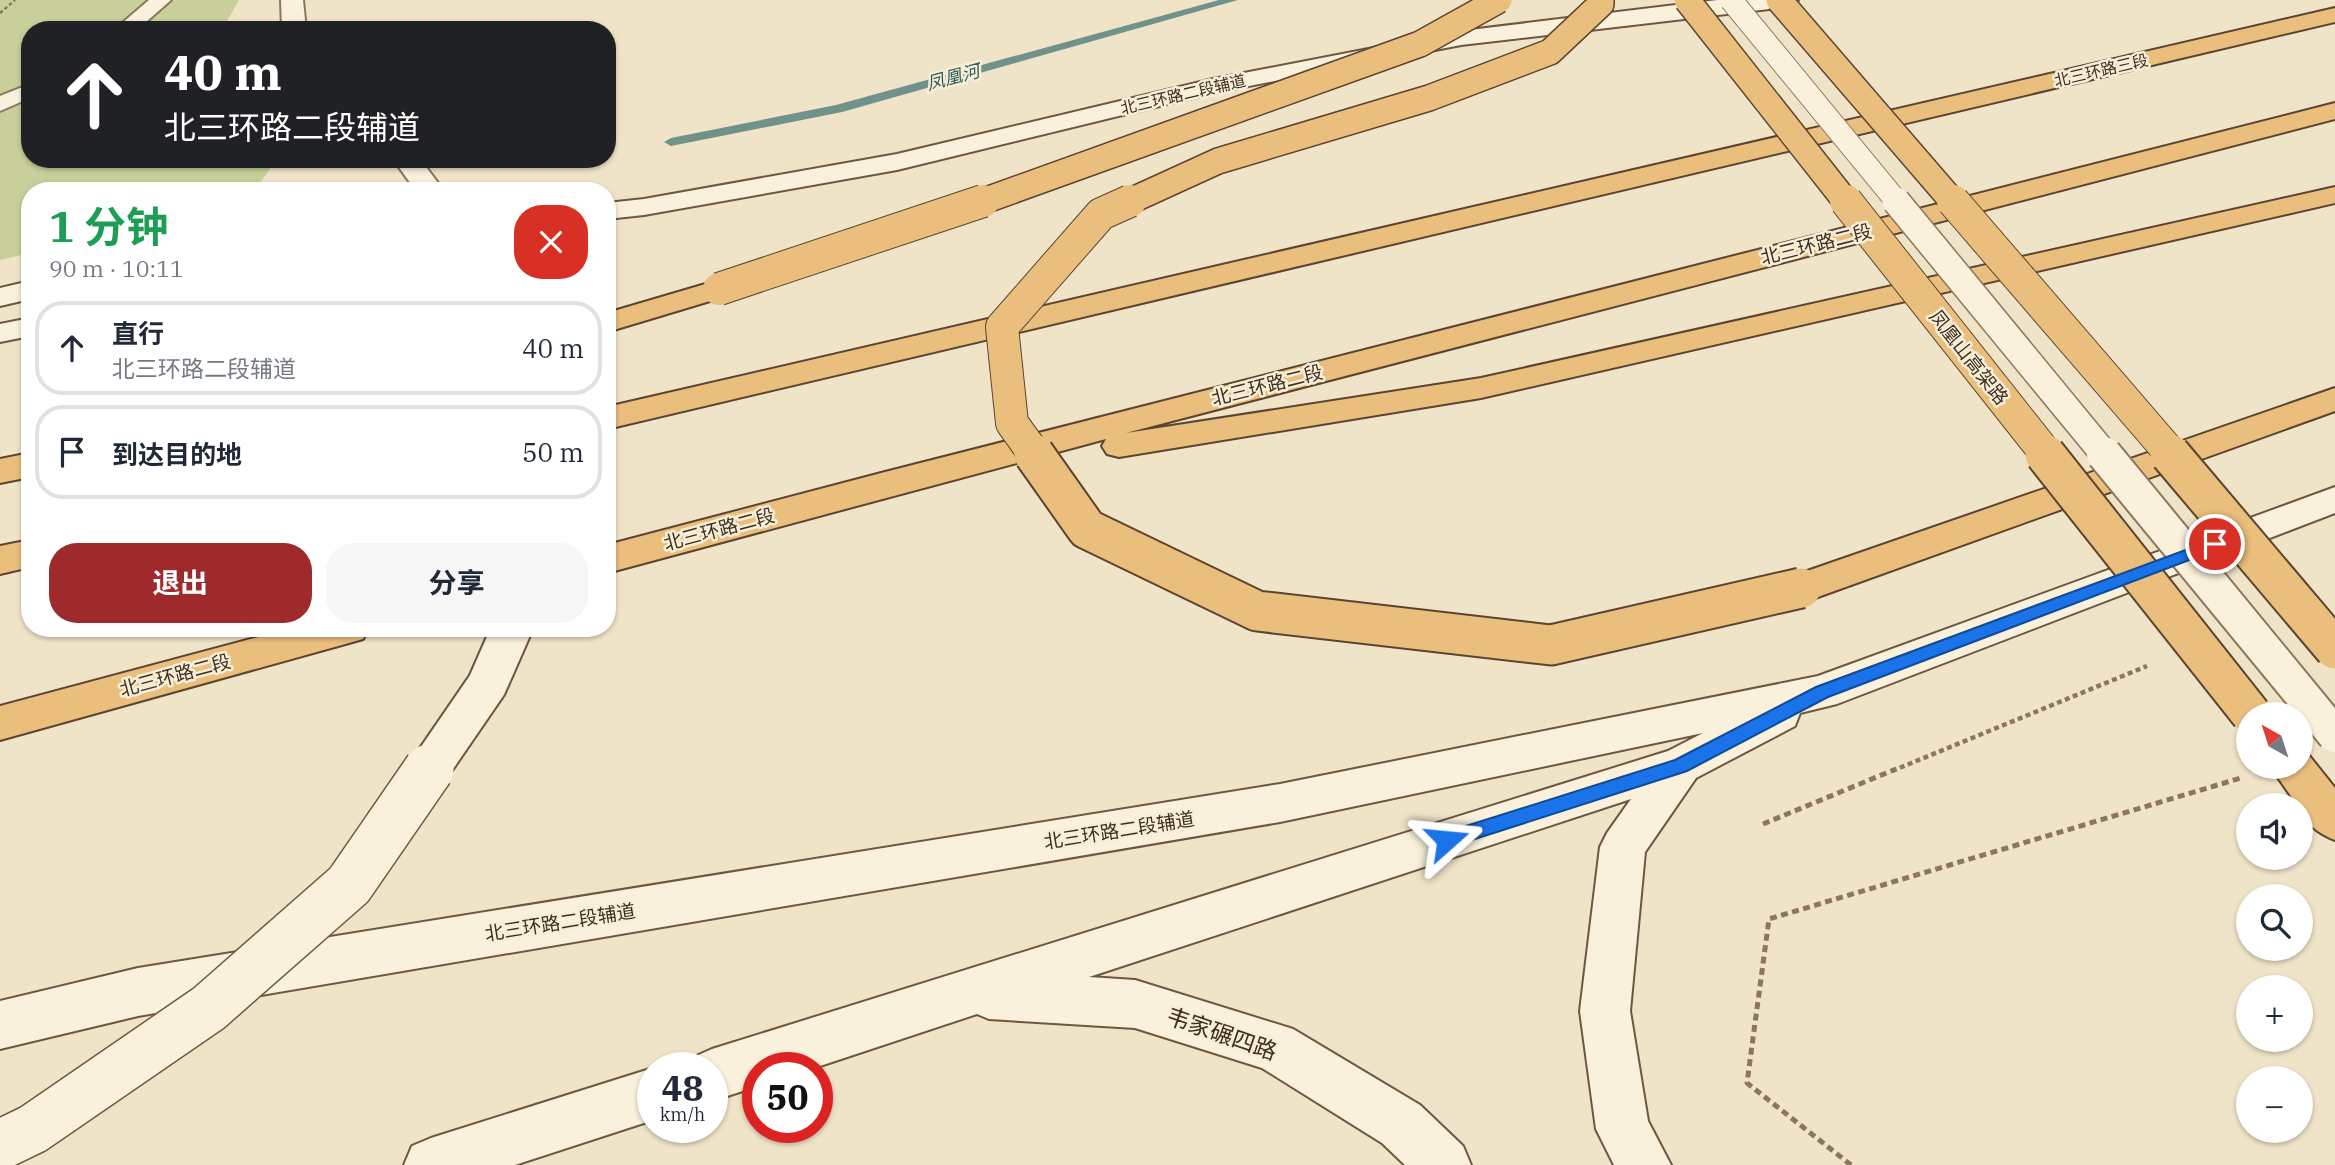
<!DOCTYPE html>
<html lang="zh">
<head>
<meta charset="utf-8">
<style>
	:root { --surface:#fff; --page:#f6f6f7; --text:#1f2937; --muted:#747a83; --line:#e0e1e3; --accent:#9e2a2b }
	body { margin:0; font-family:"IBM Plex Serif","Noto Sans SC",serif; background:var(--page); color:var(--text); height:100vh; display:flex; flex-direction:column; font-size:26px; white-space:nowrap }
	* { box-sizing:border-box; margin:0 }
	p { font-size:23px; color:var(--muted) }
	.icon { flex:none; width:38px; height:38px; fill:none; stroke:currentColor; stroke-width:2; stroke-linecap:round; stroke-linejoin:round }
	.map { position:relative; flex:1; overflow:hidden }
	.sheet { position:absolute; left:21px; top:182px; width:595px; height:455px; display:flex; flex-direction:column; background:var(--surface); border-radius:28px; box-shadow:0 2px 5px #0004 }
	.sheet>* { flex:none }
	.banner { position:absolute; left:21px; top:21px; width:595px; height:147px; border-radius:28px; box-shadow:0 2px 5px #0004; background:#202124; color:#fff; overflow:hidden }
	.needle { width:46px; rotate:321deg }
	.buttons { position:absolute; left:2236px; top:702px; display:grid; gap:14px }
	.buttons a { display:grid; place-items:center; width:77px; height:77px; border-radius:50%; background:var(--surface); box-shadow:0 2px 5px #0004; font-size:35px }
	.speed { position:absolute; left:637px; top:1052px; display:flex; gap:14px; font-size:35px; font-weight:700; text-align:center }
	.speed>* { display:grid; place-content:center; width:91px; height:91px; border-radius:50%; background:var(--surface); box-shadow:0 2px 5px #0004; line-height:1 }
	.speed small { font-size:18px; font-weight:400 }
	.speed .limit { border:10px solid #d22; background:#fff; color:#111 }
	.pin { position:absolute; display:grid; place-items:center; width:60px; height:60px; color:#fff; margin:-30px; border:4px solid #fff; border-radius:50%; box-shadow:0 2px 7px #0007 }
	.me { position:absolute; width:77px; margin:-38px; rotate:72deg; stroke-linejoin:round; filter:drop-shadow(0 0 5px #0008) }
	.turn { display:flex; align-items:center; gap:24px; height:147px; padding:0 28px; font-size:32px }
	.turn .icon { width:91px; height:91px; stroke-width:2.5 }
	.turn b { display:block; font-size:49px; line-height:60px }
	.round { display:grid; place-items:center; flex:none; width:74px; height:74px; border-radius:28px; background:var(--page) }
	.overview { display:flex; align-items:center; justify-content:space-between; height:119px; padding:0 28px }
	h1 { font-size:42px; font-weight:700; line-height:52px; color:#1e9e55 }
	.primary-button { display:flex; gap:14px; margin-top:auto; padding:14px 28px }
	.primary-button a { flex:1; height:80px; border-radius:28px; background:var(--accent); color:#fff; font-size:28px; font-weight:700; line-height:80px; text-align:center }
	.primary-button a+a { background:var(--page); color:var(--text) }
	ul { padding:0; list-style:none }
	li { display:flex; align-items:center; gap:21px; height:94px; margin:0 14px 10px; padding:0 14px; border:4px solid var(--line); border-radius:28px }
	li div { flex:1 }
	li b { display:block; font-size:26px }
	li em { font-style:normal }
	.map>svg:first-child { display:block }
	.green { fill:#c9cf9b }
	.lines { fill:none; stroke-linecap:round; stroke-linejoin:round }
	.stream { fill:#6f938a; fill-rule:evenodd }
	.service-casing { stroke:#8d765c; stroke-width:4 }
	.tertiary-casing { stroke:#8d765c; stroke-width:4 }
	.secondary-casing { stroke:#6f573f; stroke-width:4 }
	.trunk-casing { stroke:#5b4430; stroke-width:4 }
	.path-far2 { stroke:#8d765c; stroke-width:2.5; stroke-dasharray:3.5 2.5; stroke-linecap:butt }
	.path-far1 { stroke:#8d765c; stroke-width:4.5; stroke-dasharray:5 3.5; stroke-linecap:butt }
	.path { stroke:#8d765c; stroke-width:5; stroke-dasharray:7 4.5; stroke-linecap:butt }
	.service { fill:#faf1dc; fill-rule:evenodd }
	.tertiary { fill:#faf1dc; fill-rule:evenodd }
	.secondary { fill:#faf1dc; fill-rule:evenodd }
	.trunk { fill:#eabe7c; fill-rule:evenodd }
	.service-bridge-far2-casing { stroke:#8d765c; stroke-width:24; stroke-linecap:butt }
	.service-bridge-far1-casing { stroke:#8d765c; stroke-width:30; stroke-linecap:butt }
	.service-bridge-casing { stroke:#8d765c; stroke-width:38; stroke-linecap:butt }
	.secondary-bridge-far1-casing { stroke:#6f573f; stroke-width:43; stroke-linecap:butt }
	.secondary-bridge-casing { stroke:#6f573f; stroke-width:52; stroke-linecap:butt }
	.trunk-bridge-far2-casing { stroke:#5b4430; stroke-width:28; stroke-linecap:butt }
	.trunk-bridge-far1-casing { stroke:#5b4430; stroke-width:34; stroke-linecap:butt }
	.trunk-bridge-casing { stroke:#5b4430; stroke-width:43; stroke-linecap:butt }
	.service-bridge-far2 { stroke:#faf1dc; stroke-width:22 }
	.service-bridge-far1 { stroke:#faf1dc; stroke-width:27 }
	.service-bridge { stroke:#faf1dc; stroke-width:34 }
	.secondary-bridge-far1 { stroke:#faf1dc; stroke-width:39 }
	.secondary-bridge { stroke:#faf1dc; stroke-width:49 }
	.trunk-bridge-far2 { stroke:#eabe7c; stroke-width:25 }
	.trunk-bridge-far1 { stroke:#eabe7c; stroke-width:32 }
	.trunk-bridge { stroke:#eabe7c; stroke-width:39 }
	.route { fill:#1a73e8; stroke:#114b97; stroke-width:2 }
	.labels { text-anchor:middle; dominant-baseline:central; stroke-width:5; stroke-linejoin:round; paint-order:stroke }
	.far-street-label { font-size:16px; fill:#3d2e20; stroke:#f7eed8 }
	.far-water-label { font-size:18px; font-style:italic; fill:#2f5d5a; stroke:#f7eed8 }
	.street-label { font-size:19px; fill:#3d2e20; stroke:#f7eed8 }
	.near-street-label { font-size:23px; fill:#3d2e20; stroke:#f7eed8 }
</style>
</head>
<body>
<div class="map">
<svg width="2335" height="1165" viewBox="0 0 2335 1165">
	<rect width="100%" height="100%" fill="#f0e4c8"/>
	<path class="green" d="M0,0H239L222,30H30V159H277L254,191H30V253L0,260Z"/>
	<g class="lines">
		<path class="stream" d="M1219,0H1238L842,112L671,146L664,142L671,138L836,105Z"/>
		<defs>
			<g id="service">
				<path d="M149,0H171L137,30H114Z"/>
				<path d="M30,84V98L0,111V96Z"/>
			</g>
			<g id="tertiary">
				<path d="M281,0H303L306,30H282Z"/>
				<path d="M393,159H420L444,191H416Z"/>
			</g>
			<g id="secondary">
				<path d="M1717,0H1798L1795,5L1787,7L1461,45L1213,93L897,170L644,215L607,219V203L644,199L897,154L1213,79L1461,31Z"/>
				<path d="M30,281V299L0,306V288Z"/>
				<path d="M30,318V336L0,342V324Z"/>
				<path d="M2335,487V513L1837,704L1800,713L1795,726L1696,778L1645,852L1630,1011L1648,1121L1671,1165H1614L1596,1129L1580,1011L1600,847L1607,833L1631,799L1089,977L1135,980L1293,1029L1420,1105L1463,1146L1471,1165H1405L1382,1143L1262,1068L1135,1028L989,1019L977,1014L814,1068H758V1086L712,1101V1068H689L694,1057L712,1049L1668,751L1703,733L1280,822L138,1016L0,1049V1001L138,968L1280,784L1818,676Z"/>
				<path d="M653,1068V1120L515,1165H404L412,1146L431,1138Z"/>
			</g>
			<g id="trunk">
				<path d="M2335,8V22L607,429V407Z"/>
				<path d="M2335,103V119L1126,433L1481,378L2335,187V203L1481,398L1119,457L1107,454L1102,446L1106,439L607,573V545L885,472Z"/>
				<path d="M719,280L730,283L734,289L730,295L607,332V313Z"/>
				<path d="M2335,388V411L1815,598L1801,602L1787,598L1782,588L1787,578Z"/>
				<path d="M30,453V477L0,483V459Z"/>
				<path d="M30,540V567L0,574V546Z"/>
				<path d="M292,628H369L363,639L349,643L0,740V706Z"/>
				<path d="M2301,751L2307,753L2335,788V840C2321,835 2301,822 2301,805H2297L2270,766H2301Z"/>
			</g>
		</defs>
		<use href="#service" class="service-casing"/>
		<use href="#tertiary" class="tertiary-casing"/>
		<use href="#secondary" class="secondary-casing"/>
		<use href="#trunk" class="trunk-casing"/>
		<path class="path-far2" d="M0,13L15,0"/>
		<path class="path-far1" d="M1892,771L2147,666"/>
		<g class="path">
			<path d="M1763,824L1896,769"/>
			<path d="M1851,1165L1747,1083L1769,919L2241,778"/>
		</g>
		<use href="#service" class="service"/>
		<use href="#tertiary" class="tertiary"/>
		<use href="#secondary" class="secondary"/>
		<use href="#trunk" class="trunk"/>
		<defs>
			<path id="service-bridge-far2" d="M1731,0L1898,203"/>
			<path id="service-bridge-far1" d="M1896,201L2105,455"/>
			<path id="service-bridge" d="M2104,454L2335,735"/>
			<path id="secondary-bridge-far1" d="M428,771L487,685L512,628"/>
			<path id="secondary-bridge" d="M0,1145L33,1129L209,1008L349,885L429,769"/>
			<g id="trunk-bridge-far2">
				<path d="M1687,0L1847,203"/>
				<path d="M1779,0L1954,203"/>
				<path d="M978,203L1420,44L1499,0"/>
				<path d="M1126,203L1218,161L1429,98L1550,52L1601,4V0"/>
			</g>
			<g id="trunk-bridge-far1">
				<path d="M1846,201L2047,455"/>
				<path d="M1953,201L2172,455"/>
				<path d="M719,289L983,201"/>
				<path d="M1035,455L1012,423L1002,327L1101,214L1130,201"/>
			</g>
			<g id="trunk-bridge">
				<path d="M1034,454L1087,529L1257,611L1551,645L1801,588"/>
				<path d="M2045,454L2251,714"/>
				<path d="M2170,454L2335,649"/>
			</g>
		</defs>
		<use href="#service-bridge-far2" class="service-bridge-far2-casing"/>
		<use href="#service-bridge-far1" class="service-bridge-far1-casing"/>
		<use href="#service-bridge" class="service-bridge-casing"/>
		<use href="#secondary-bridge-far1" class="secondary-bridge-far1-casing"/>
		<use href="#secondary-bridge" class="secondary-bridge-casing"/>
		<use href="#trunk-bridge-far2" class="trunk-bridge-far2-casing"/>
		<use href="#trunk-bridge-far1" class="trunk-bridge-far1-casing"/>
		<use href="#trunk-bridge" class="trunk-bridge-casing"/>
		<use href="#service-bridge-far2" class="service-bridge-far2"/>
		<use href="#service-bridge-far1" class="service-bridge-far1"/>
		<use href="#service-bridge" class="service-bridge"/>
		<use href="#secondary-bridge-far1" class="secondary-bridge-far1"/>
		<use href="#secondary-bridge" class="secondary-bridge"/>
		<use href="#trunk-bridge-far2" class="trunk-bridge-far2"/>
		<use href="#trunk-bridge-far1" class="trunk-bridge-far1"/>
		<use href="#trunk-bridge" class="trunk-bridge"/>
	</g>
	<path class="route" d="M2215,539L2221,541L2223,544L2221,548L1828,697L1687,771L1447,848L1441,846L1438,840L1441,834L1447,832L1675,760L1816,687Z"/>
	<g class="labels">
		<g class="far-street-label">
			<text transform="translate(2101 70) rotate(-13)">北三环路三段</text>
			<text transform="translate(1183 94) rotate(-13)">北三环路二段辅道</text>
		</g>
		<g class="far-water-label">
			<text transform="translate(953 77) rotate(-15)">凤凰河</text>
		</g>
		<g class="street-label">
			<text transform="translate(1816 244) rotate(-14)">北三环路二段</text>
			<text transform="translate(1969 357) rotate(52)">凤凰山高架路</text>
			<text transform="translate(1267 385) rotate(-14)">北三环路二段</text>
			<text transform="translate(719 529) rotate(-15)">北三环路二段</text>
			<text transform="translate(175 675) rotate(-15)">北三环路二段</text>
			<text transform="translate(1119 830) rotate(-9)">北三环路二段辅道</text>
			<text transform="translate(560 922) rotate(-9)">北三环路二段辅道</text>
		</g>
		<g class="near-street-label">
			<text transform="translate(1222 1033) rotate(19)">韦家碾四路</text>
		</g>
	</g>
</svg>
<div class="buttons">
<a><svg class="needle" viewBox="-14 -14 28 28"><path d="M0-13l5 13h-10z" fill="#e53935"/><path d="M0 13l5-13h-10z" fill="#747a83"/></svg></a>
<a><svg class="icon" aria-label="sound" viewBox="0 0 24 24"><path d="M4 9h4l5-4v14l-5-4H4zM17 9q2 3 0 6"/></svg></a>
<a><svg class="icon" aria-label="search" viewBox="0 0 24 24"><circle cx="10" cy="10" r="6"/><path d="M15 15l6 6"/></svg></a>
<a>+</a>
<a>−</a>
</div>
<div class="speed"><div>48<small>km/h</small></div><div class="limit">50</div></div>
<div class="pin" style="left:2215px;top:544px;background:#d93025"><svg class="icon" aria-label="arrive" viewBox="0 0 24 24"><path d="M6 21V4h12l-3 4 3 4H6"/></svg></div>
<svg class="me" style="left:1447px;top:840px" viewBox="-20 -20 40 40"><path d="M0-17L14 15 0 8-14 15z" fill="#1a73e8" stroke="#fff" stroke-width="4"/></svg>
<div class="banner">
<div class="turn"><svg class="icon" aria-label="ahead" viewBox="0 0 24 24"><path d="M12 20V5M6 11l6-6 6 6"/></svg><div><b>40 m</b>北三环路二段辅道</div></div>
</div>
<section class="sheet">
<div class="overview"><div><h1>1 分钟</h1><p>90 m · 10:11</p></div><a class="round" style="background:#d93025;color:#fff"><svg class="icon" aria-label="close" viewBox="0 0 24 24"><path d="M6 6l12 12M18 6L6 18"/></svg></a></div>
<ul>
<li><svg class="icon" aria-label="ahead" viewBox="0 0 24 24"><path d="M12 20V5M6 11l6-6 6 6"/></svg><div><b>直行</b><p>北三环路二段辅道</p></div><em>40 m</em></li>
<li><svg class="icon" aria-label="arrive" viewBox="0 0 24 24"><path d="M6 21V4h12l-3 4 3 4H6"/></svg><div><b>到达目的地</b></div><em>50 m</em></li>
</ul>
<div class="primary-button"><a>退出</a><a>分享</a></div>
</section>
</div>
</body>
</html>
